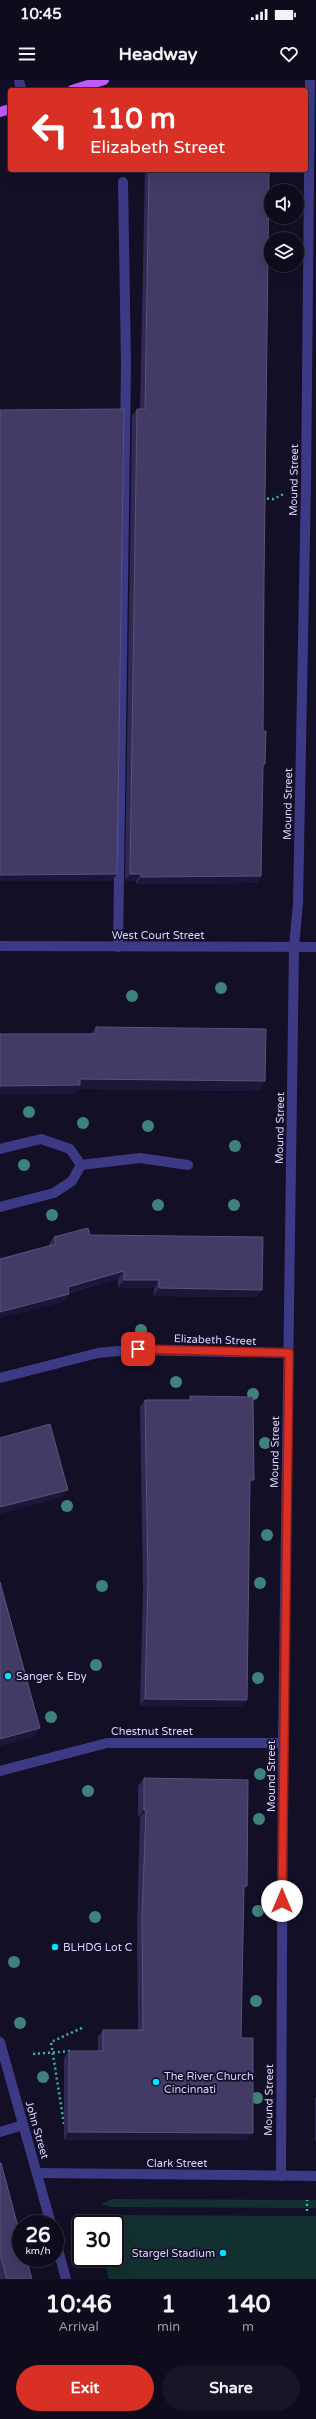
<!DOCTYPE html>
<html lang="en">
<head>
<meta charset="utf-8">
<style>
	:root { --surface:#0e0b1c; --page:#171425; --text:#f1f3f6; --muted:#9b9ba3; --line:#2e2b3b; --accent:#d93025 }
	body { margin:0; font-family:"Varela Round",sans-serif; background:var(--page); color:var(--text); height:100vh; display:flex; flex-direction:column; font-size:15px; white-space:nowrap }
	* { box-sizing:border-box; margin:0 }
	p { font-size:13px; color:var(--muted) }
	.icon { flex:none; width:22px; height:22px; fill:none; stroke:currentColor; stroke-width:2; stroke-linecap:round; stroke-linejoin:round }
	.map { position:relative; height:2199px; overflow:hidden }
	.side { display:flex; flex-direction:column; background:var(--surface); flex:1 }
	.side>* { flex:none }
	.guide { position:absolute; left:8px; top:8px; width:300px; height:84px; border-radius:4px; box-shadow:0 4px 16px #0002,0 0 0 1px var(--line); background:#d93025; color:#fff; overflow:hidden }
	.fabs { position:absolute; left:264px; top:104px; display:grid; gap:8px }
	.fabs a { display:grid; place-items:center; width:40px; height:40px; border-radius:50%; background:var(--surface); box-shadow:0 4px 16px #0002,0 0 0 1px var(--line); font-size:20px }
	.speed { position:absolute; left:12px; top:2135px; display:flex; gap:8px; font-size:20px; font-weight:700; text-align:center }
	.speed>* { display:grid; place-content:center; width:52px; height:52px; border-radius:50%; background:var(--surface); box-shadow:0 4px 16px #0002,0 0 0 1px var(--line); line-height:1 }
	.speed small { font-size:10px; font-weight:400 }
	.speed .limit { border:2px solid #111; border-radius:6px; background:#fff; color:#111 }
	.pin { position:absolute; display:grid; place-items:center; width:34px; height:34px; color:#fff; margin:-17px; border-radius:8px; box-shadow:0 2px 6px #0006 }
	.me { position:absolute; width:44px; margin:-22px; rotate:0deg; stroke-linejoin:round; filter:drop-shadow(0 0 3px #0008) }
	.turn { display:flex; align-items:center; gap:14px; height:84px; padding:0 16px; font-size:18px }
	.turn .icon { width:52px; height:52px; stroke-width:2.5 }
	.turn b { display:block; font-size:28px; line-height:34px }
	.eta { display:flex; justify-content:space-evenly; align-items:center; height:68px; text-align:center }
	.eta b { font-size:24px; font-weight:700; line-height:28px }
	.primary-button { display:flex; gap:8px; margin-top:auto; padding:8px 16px }
	.primary-button a { flex:1; height:46px; border-radius:24px; background:var(--accent); color:#fff; font-size:16px; font-weight:700; line-height:46px; text-align:center }
	.primary-button a+a { background:var(--page); color:var(--text) }
	.status { display:flex; justify-content:space-between; align-items:center; height:28px; padding:0 20px; background:var(--surface); direction:ltr }
	.status svg { height:11px; fill:currentColor }
	header { display:flex; justify-content:space-between; align-items:center; height:52px; padding:0 16px; background:var(--surface); font-size:18px; font-weight:700 }
	.map>svg:first-child { display:block }
	.green { fill:#12302f }
	.lines { fill:none; stroke-linecap:round; stroke-linejoin:round }
	.path { stroke:#2fb8b0; stroke-width:2.5; stroke-dasharray:2 3; stroke-linecap:butt }
	.minor { stroke:#3d3a85; stroke-width:10 }
	.major { stroke:#c25bff; stroke-width:10 }
	.tree { fill:#3d827b }
	.wall { fill:#312854 }
	.shaded-wall { fill:#1d163a }
	.building { fill:#433a66; stroke:#5a527e }
	.route-casing { stroke:#8d1f18; stroke-width:10 }
	.route { stroke:#d93025; stroke-width:7 }
	.poi-dot { fill:#00e5ff; stroke:#130f26; stroke-width:1.5 }
	.labels { text-anchor:middle; dominant-baseline:central; stroke-width:3.5; stroke-linejoin:round; paint-order:stroke }
	.street-label { font-size:11px; fill:#d9d4ff; stroke:#130f26 }
	.poi-label { font-size:11px; fill:#d9d4ff; stroke:#130f26; text-anchor:start }
</style>
</head>
<body>
<div class="status"><b>10:45</b><svg viewBox="0 0 49 12"><path d="M0 12V9h3v3zM5 12V6h3v6zM10 12V3h3v9zM15 12V0h3v12zM26 1h20v11H26zM47 4h2v5h-2z"/></svg></div>
<header><svg class="icon" aria-label="menu" viewBox="0 0 24 24"><path d="M4 6h16M4 12h16M4 18h16"/></svg>Headway<svg class="icon" aria-label="heart" viewBox="0 0 24 24"><path d="M12 20l-8-8c-3-5 5-10 8-4 3-6 11-1 8 4z"/></svg></header>
<div class="map">
<svg width="316" height="2199" viewBox="0 0 316 2199">
	<rect width="100%" height="100%" fill="#130f26"/>
	<g class="green">
		<path d="M112,2119L316,2120V2128L110,2127L101,2124Z"/>
		<path d="M117,2135L316,2136V2199H109L104,2178H115V2144H105Z"/>
	</g>
	<g class="lines">
		<g class="path">
			<path d="M262,418L273,419L284,414"/>
			<path d="M33,1974L71,1971"/>
			<path d="M64,2044L51,1962L84,1947"/>
			<path d="M307,2131V2120"/>
		</g>
		<g class="minor">
			<path d="M19,0L21,10"/>
			<path d="M0,866L316,867"/>
			<path d="M118,867L126,285L123,102"/>
			<path d="M0,1069L41,1059L70,1069L81,1085"/>
			<path d="M81,1085L140,1078L188,1085"/>
			<path d="M0,1127L54,1113L72,1101L81,1085"/>
			<path d="M0,1298L98,1273L128,1270L289,1273"/>
			<path d="M0,1691L107,1663H283"/>
			<path d="M0,1962L51,2144"/>
			<path d="M0,2052L23,2045"/>
			<path d="M37,2093L316,2096"/>
			<path d="M281,2096L283,1663L294,867L298,823L306,403L310,0"/>
			<path d="M55,2158L66,2199"/>
		</g>
		<g class="major">
			<path d="M72,10L104,0"/>
			<path d="M0,32L10,29"/>
		</g>
	</g>
	<g class="tree">
		<circle cx="221" cy="908" r="6"/>
		<circle cx="132" cy="916" r="6"/>
		<circle cx="29" cy="1032" r="6"/>
		<circle cx="83" cy="1043" r="6"/>
		<circle cx="148" cy="1046" r="6"/>
		<circle cx="235" cy="1066" r="6"/>
		<circle cx="24" cy="1085" r="6"/>
		<circle cx="158" cy="1125" r="6"/>
		<circle cx="234" cy="1125" r="6"/>
		<circle cx="52" cy="1135" r="6"/>
		<circle cx="141" cy="1250" r="6"/>
		<circle cx="176" cy="1302" r="6"/>
		<circle cx="253" cy="1314" r="6"/>
		<circle cx="265" cy="1363" r="6"/>
		<circle cx="67" cy="1426" r="6"/>
		<circle cx="267" cy="1455" r="6"/>
		<circle cx="260" cy="1503" r="6"/>
		<circle cx="102" cy="1506" r="6"/>
		<circle cx="96" cy="1585" r="6"/>
		<circle cx="258" cy="1598" r="6"/>
		<circle cx="51" cy="1637" r="6"/>
		<circle cx="260" cy="1694" r="6"/>
		<circle cx="88" cy="1711" r="6"/>
		<circle cx="259" cy="1739" r="6"/>
		<circle cx="258" cy="1831" r="6"/>
		<circle cx="95" cy="1837" r="6"/>
		<circle cx="14" cy="1882" r="6"/>
		<circle cx="256" cy="1921" r="6"/>
		<circle cx="20" cy="1943" r="6"/>
		<circle cx="43" cy="1997" r="6"/>
		<circle cx="257" cy="2018" r="6"/>
	</g>
	<g class="wall">
		<path d="M145,90H269L264,500L261,796L257,803L136,804V801H125L132,336L137,329H140Z"/>
		<path d="M96,947L265,1001L259,1011L78,1009L74,1014L91,954Z"/>
		<path d="M90,1155L257,1217L153,1216L154,1208H118V1199L69,1213L64,1222L49,1164L54,1157Z"/>
		<path d="M190,1316L254,1400L250,1405L243,1627L140,1626L143,1508L140,1327L145,1320H188Z"/>
		<path d="M144,1698L247,1806L243,1811L241,1958L247,2060H64V1978L69,1971H98V1957L103,1950H138L137,1844L140,1737H138V1706Z"/>
		<path d="M316,2017V2061H315V2019Z"/>
		<path d="M0,2083L32,2199H0Z"/>
	</g>
	<g class="shaded-wall">
		<path d="M117,794L112,801H0V795Z"/>
		<path d="M130,794H141L136,801H125Z"/>
		<path d="M261,796L257,803L136,804L141,797Z"/>
		<path d="M80,999L265,1001L259,1011L78,1009L74,1014L0,1015V1006Z"/>
		<path d="M124,1191L118,1199L62,1214L68,1207Z"/>
		<path d="M124,1200H159L154,1208H118Z"/>
		<path d="M159,1208L262,1210L257,1217L153,1216Z"/>
		<path d="M69,1214L64,1222L0,1238V1232Z"/>
		<path d="M250,1400H254L249,1406Z"/>
		<path d="M68,1410L62,1417L0,1434V1427Z"/>
		<path d="M145,1619L247,1620L243,1627L140,1626Z"/>
		<path d="M40,1648L34,1657L0,1666V1659Z"/>
		<path d="M144,1730H146L140,1737H138Z"/>
		<path d="M244,1806H247L242,1813Z"/>
		<path d="M69,2052L253,2053L247,2060H64Z"/>
	</g>
	<g class="building">
		<path d="M149,90H269L264,500L263,651H266L265,684H263L261,796L141,797V794H130L137,329H145Z"/>
		<path d="M124,329L117,794L0,795V330Z"/>
		<path d="M96,947L266,949L265,1001L80,999V1005L0,1006V954H96Z"/>
		<path d="M88,1148L90,1155L263,1157L262,1210L159,1208V1200H124V1191L68,1207L69,1214L0,1232V1179L56,1164L54,1157Z"/>
		<path d="M190,1316L253,1317L254,1400H250L247,1620L145,1619L148,1501L145,1320H191Z"/>
		<path d="M50,1344L68,1410L0,1427V1358Z"/>
		<path d="M0,1502L40,1648L0,1659Z"/>
		<path d="M144,1698L248,1700L247,1806H244L241,1958H253V2053L69,2052V1971H103V1950H143L142,1837L146,1730H144Z"/>
		<path d="M0,2083H1L21,2158V2178H26L32,2199H7L0,2174Z"/>
	</g>
	<g class="lines">
		<defs>
			<path id="route" d="M138,1269L289,1273L282,1821"/>
		</defs>
		<use href="#route" class="route-casing"/>
		<use href="#route" class="route"/>
	</g>
	<g class="poi-dot">
		<circle cx="8" cy="1596" r="4"/>
		<circle cx="55" cy="1867" r="4"/>
		<circle cx="156" cy="2002" r="4"/>
		<circle cx="223" cy="2173" r="4"/>
	</g>
	<g class="labels">
		<g class="street-label">
			<text transform="translate(294 400) rotate(-89)">Mound Street</text>
			<text transform="translate(288 724) rotate(-89)">Mound Street</text>
			<text x="158" y="855">West Court Street</text>
			<text transform="translate(280 1048) rotate(-89)">Mound Street</text>
			<text transform="translate(215 1260) rotate(2)">Elizabeth Street</text>
			<text transform="translate(275 1372) rotate(-89)">Mound Street</text>
			<text x="152" y="1651">Chestnut Street</text>
			<text transform="translate(271 1696) rotate(-90)">Mound Street</text>
			<text transform="translate(269 2020) rotate(-89)">Mound Street</text>
			<text transform="translate(37 2050) rotate(74)">John Street</text>
			<text x="177" y="2083">Clark Street</text>
		</g>
		<g class="poi-label">
			<text x="16" y="1596">Sanger &amp; Eby</text>
			<text x="63" y="1867">BLHDG Lot C</text>
			<text x="164" y="1996">The River Church<tspan x="164" dy="13">Cincinnati</tspan></text>
			<text x="215" y="2173" text-anchor="end">Stargel Stadium</text>
		</g>
	</g>
</svg>
<div class="fabs">
<a><svg class="icon" aria-label="sound" viewBox="0 0 24 24"><path d="M4 9h4l5-4v14l-5-4H4zM17 9q2 3 0 6"/></svg></a>
<a><svg class="icon" aria-label="layers" viewBox="0 0 24 24"><path d="M12 4l9 5-9 5-9-5zM3 14l9 5 9-5"/></svg></a>
</div>
<div class="speed"><div>26<small>km/h</small></div><div class="limit">30</div></div>
<div class="pin" style="left:138px;top:1269px;background:#d93025"><svg class="icon" aria-label="arrive" viewBox="0 0 24 24"><path d="M6 21V4h12l-3 4 3 4H6"/></svg></div>
<svg class="me" style="left:282px;top:1821px" viewBox="-20 -20 40 40"><circle r="19" fill="#fff"/><path d="M0-13L10 11 0 6-10 11z" fill="#d93025"/></svg>
<div class="guide">
<div class="turn"><svg class="icon" aria-label="left" viewBox="0 0 24 24"><path d="M17 20v-9H6M10 6l-5 5 5 5"/></svg><div><b>110 m</b>Elizabeth Street</div></div>
</div>
</div>
<section class="side">
<div class="eta">
<div><b>10:46</b><p>Arrival</p></div>
<div><b>1</b><p>min</p></div>
<div><b>140</b><p>m</p></div>
</div>
<div class="primary-button"><a>Exit</a><a>Share</a></div>
</section>
</body>
</html>
